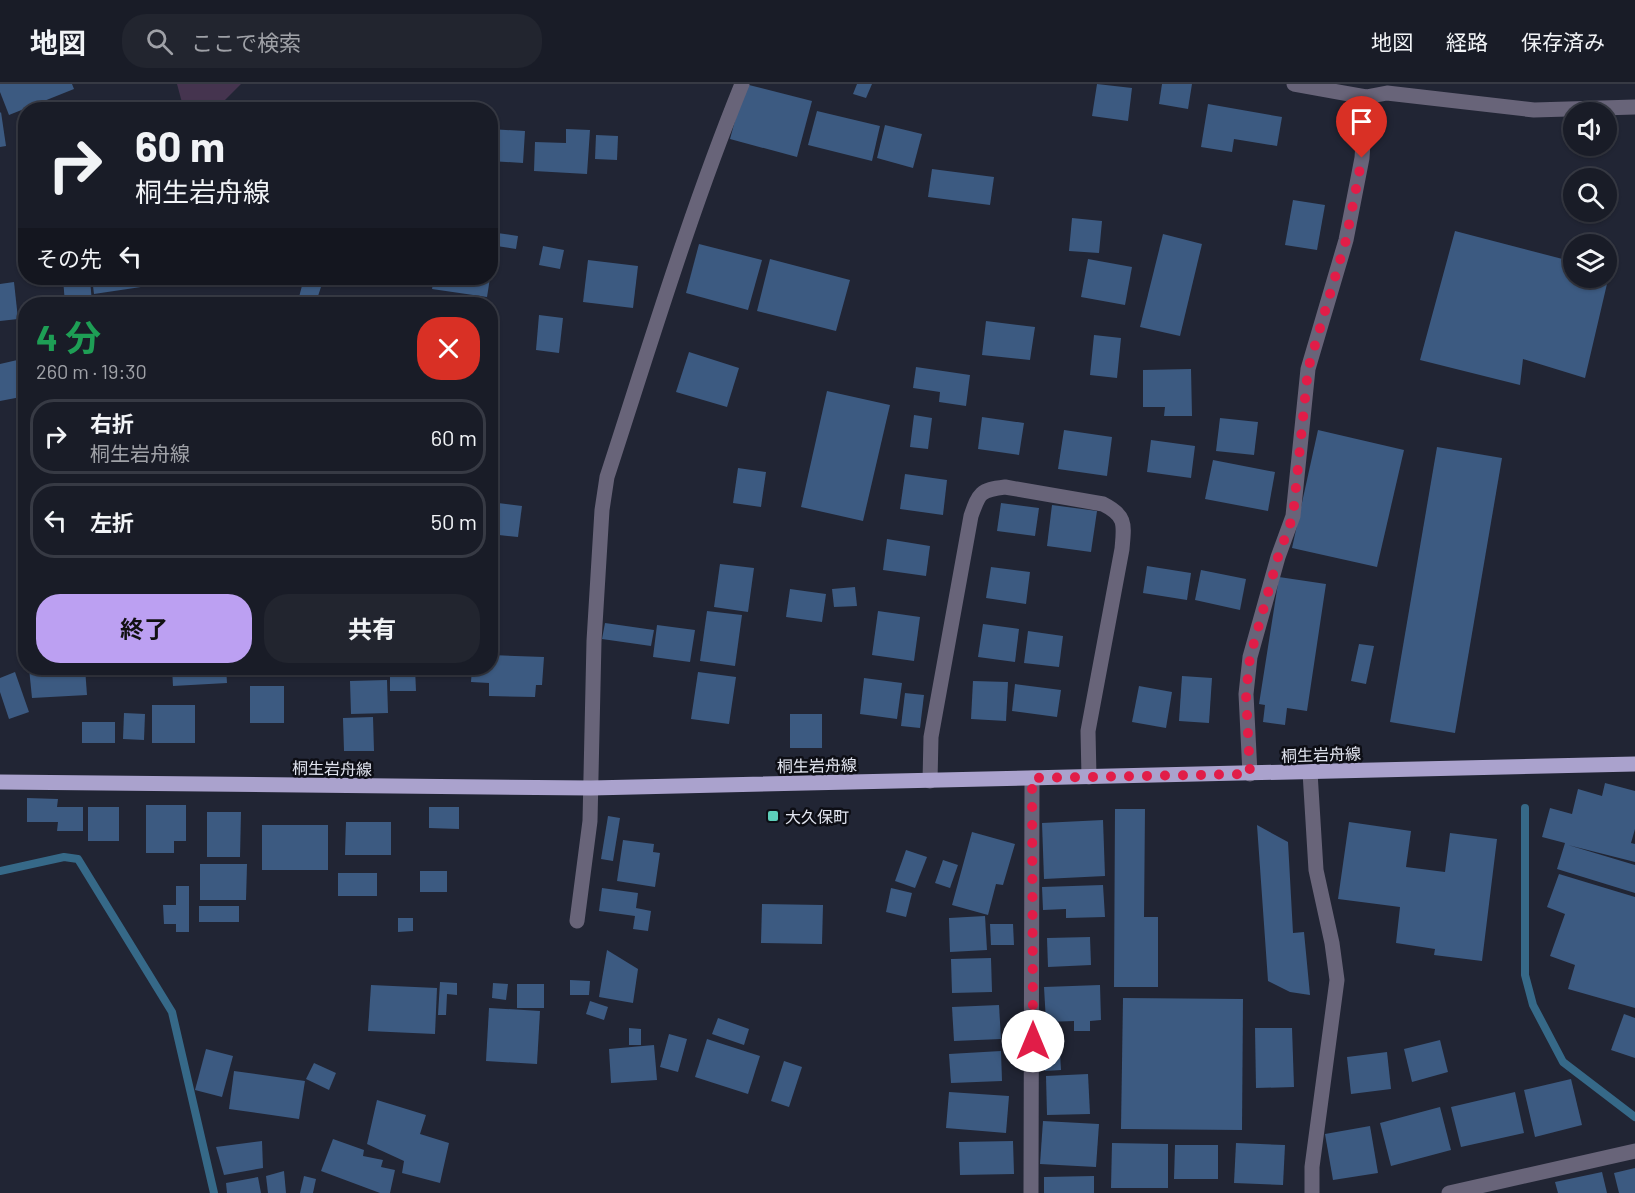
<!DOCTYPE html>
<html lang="ja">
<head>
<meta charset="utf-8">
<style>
	:root { --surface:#191c27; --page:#22252f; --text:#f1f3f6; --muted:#9fa1a7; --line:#373a44; --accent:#bca0f2 }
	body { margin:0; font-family:Barlow,"Noto Sans JP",sans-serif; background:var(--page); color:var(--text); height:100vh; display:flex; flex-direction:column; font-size:22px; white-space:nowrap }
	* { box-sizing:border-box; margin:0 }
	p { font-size:20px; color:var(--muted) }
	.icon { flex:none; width:33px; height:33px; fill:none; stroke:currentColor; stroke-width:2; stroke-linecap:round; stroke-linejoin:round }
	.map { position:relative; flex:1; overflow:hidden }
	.drawer { position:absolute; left:18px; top:213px; width:480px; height:378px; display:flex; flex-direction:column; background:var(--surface); border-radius:24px; box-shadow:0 2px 4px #0004,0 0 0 2px var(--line) }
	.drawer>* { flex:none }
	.top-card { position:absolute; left:18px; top:18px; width:480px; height:183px; border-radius:24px; box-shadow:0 2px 4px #0004,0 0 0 2px var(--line); background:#191c27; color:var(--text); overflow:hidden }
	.controls { position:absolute; left:1563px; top:18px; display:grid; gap:12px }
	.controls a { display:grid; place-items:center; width:54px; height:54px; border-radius:50%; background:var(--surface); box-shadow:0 2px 4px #0004,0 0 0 2px var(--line); font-size:30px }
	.pin { position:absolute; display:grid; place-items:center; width:51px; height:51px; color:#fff; margin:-62px -26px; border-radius:50% 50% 50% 0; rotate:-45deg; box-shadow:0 0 6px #0007 }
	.pin .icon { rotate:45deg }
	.me { position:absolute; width:66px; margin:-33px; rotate:0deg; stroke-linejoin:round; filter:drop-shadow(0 0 4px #0008) }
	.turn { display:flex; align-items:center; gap:21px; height:126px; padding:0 18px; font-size:27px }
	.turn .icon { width:78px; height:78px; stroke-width:2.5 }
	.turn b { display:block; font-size:42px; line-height:51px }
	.then { display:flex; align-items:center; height:57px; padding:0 18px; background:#0003; gap:12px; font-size:22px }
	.round { display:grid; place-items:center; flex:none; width:63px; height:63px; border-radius:24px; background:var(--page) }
	.head { display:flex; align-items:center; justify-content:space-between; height:102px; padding:0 18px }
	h1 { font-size:36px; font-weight:700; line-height:45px; color:#1e9e55 }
	.button { display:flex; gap:12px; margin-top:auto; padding:12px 18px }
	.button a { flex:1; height:69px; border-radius:24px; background:var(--accent); color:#111; font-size:24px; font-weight:700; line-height:69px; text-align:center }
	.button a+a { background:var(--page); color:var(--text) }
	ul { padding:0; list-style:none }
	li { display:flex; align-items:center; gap:18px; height:75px; margin:0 12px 9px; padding:0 6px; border:3px solid var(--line); border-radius:24px }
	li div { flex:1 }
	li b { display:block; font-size:22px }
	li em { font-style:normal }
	header { display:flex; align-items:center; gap:36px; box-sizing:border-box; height:84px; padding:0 30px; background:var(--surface); border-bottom:2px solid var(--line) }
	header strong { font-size:28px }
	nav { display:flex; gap:33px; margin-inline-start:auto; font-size:21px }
	.search { width:420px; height:54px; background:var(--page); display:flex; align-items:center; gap:15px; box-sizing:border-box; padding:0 21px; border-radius:24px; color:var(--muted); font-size:22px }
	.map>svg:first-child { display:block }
	.green { fill:#45344f }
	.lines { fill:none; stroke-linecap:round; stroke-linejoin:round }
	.stream { stroke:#366988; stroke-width:8 }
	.building { fill:#3c5a81 }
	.minor { stroke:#686479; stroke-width:15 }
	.major { stroke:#aaa2cd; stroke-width:15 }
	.route { stroke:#e11d48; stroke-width:10; stroke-dasharray:0 18 }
	.poi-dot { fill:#5dceb9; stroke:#0d0e15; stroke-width:2 }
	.labels { text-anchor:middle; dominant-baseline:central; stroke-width:5; stroke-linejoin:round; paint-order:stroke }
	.street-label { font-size:16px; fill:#e2e5f0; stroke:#0d0e15 }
	.poi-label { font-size:16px; fill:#e2e5f0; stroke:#0d0e15; text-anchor:start }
</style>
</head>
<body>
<header>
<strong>地図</strong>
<div class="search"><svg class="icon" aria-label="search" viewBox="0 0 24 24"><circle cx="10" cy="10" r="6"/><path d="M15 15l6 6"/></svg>ここで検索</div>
<nav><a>地図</a><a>経路</a><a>保存済み</a></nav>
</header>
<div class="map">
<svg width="1635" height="1109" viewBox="0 0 1635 1109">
	<rect width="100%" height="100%" fill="#212534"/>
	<path class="green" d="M177,0H241L216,25L184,26Z"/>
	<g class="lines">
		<g class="stream">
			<path d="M1525,724V891L1533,921L1563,978L1635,1033"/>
			<path d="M0,787L64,773L78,775L172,928L214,1109"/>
		</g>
	</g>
	<g class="building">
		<path d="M0,0H72L74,5L9,31L0,8Z"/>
		<path d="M745,0L812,17L797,73L730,55Z"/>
		<path d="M857,0H872L866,14L853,10Z"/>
		<path d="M1097,0L1132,4L1128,37L1092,32Z"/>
		<path d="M1162,0H1192L1188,25L1159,20Z"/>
		<path d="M1208,20L1282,33L1277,62L1234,55L1232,68L1201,63Z"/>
		<path d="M817,27L880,42L872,77L808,61Z"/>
		<path d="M1,28L6,62L0,63V29Z"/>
		<path d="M885,41L922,50L913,84L877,74Z"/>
		<path d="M490,45L525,47L523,79L490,77Z"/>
		<path d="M566,45L590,46L587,90L534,87L535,58L566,59Z"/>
		<path d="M596,51L618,52L617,76L595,75Z"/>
		<path d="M932,85L994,93L990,121L928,113Z"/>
		<path d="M1293,116L1325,121L1317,166L1285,161Z"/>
		<path d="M1072,134L1102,137L1099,169L1069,167Z"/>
		<path d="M1455,147L1574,178V194H1606V186L1610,187L1585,294L1523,275L1520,301L1420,276Z"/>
		<path d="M490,148L518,152L516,165L490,161Z"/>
		<path d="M1163,150L1202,160L1180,252L1140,243Z"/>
		<path d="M699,160L762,176L748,226L686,209Z"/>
		<path d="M543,162L564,166L560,185L539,181Z"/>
		<path d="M770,175L850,196L836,247L757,227Z"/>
		<path d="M1088,175L1132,183L1125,221L1081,213Z"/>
		<path d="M588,176L638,182L633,224L583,218Z"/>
		<path d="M63,194H90L92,220H65Z"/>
		<path d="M92,194H139L141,203L94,210Z"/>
		<path d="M166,194H200V197L166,195Z"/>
		<path d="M434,194H490L487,213L432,205Z"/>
		<path d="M14,198L18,235L0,237V200Z"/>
		<path d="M303,198L321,203L316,218L299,213Z"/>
		<path d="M280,214L302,220H278Z"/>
		<path d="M539,231L563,234L559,269L536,266Z"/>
		<path d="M986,237L1035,243L1030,276L982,271Z"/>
		<path d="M1094,251L1121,254L1117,294L1090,291Z"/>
		<path d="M689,268L739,284L727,323L676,308Z"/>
		<path d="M26,274V312L0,317V280Z"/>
		<path d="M916,283L970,291L966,322L939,318L940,308L913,304Z"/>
		<path d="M1191,285L1192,332H1164L1165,323H1143V286Z"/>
		<path d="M827,307L890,321L863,437L801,423Z"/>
		<path d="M914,331L932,334L928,365L910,363Z"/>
		<path d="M982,333L1024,339L1019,371L978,365Z"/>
		<path d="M1220,334L1258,338L1254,371L1216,367Z"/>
		<path d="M1064,346L1112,353L1107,392L1058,385Z"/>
		<path d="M1318,346L1404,366L1377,483L1292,464Z"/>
		<path d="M1151,356L1195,362L1191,394L1147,388Z"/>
		<path d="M1437,363L1502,374L1455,649L1390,638Z"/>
		<path d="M1213,376L1275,388L1268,427L1205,415Z"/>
		<path d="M738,384L766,388L761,423L733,419Z"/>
		<path d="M905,390L947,396L943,431L900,425Z"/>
		<path d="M490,418L522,422L518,453L490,450Z"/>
		<path d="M1001,419L1039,424L1035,452L997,447Z"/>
		<path d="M1052,421L1097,427L1091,468L1047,462Z"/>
		<path d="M887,455L930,462L926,492L883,486Z"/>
		<path d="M720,480L754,484L748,528L714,523Z"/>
		<path d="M1147,482L1191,489L1187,516L1143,509Z"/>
		<path d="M991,483L1030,488L1026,520L986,514Z"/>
		<path d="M1201,486L1246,495L1240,526L1195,516Z"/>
		<path d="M1279,493L1326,500L1307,627L1287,624L1285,641L1263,638L1265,621L1259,620Z"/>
		<path d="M855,503L857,522L834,523L832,505Z"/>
		<path d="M790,505L826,510L822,538L786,533Z"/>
		<path d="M707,527L742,531L735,582L700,577Z"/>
		<path d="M878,527L920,533L914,577L872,571Z"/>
		<path d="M605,539L654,546L651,562L602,555Z"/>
		<path d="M983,540L1019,545L1015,578L978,573Z"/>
		<path d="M657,541L695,546L690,578L653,573Z"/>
		<path d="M1028,547L1063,552L1059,583L1024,579Z"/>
		<path d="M1359,560L1374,562L1366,600L1351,597Z"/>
		<path d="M490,571L544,573L542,601H536L535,613L489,612V599L471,598L472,584H490Z"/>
		<path d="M29,584H85L87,611L32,614Z"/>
		<path d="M172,584H226L227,599L173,602Z"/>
		<path d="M266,584H302V585L266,587Z"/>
		<path d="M390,584H415L416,607H390Z"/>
		<path d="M15,588L29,628L9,635L0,608V594Z"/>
		<path d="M698,588L736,593L729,640L691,635Z"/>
		<path d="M1182,592L1212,594L1209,639L1179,637Z"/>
		<path d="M864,594L902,599L897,635L860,630Z"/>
		<path d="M387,596L388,629L351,630L350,597Z"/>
		<path d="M973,597L1008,598L1006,637L971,635Z"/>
		<path d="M1015,600L1061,606L1057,633L1012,627Z"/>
		<rect x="250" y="602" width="34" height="37"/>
		<path d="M1139,602L1172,608L1166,644L1132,638Z"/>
		<path d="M905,609L924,611L920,644L901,642Z"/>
		<rect x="152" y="621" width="43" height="38"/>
		<path d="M124,629L145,630L144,656L123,655Z"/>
		<rect x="790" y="630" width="32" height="34"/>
		<path d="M373,633L374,667H344L343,634Z"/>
		<rect x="82" y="638" width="33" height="21"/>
		<path d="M1605,699L1635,707V745L1631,759L1635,760V778L1568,761L1635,781V809L1557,785L1565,759L1542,753L1550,724L1572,730L1578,705L1602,712Z"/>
		<path d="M27,714L58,715L57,723H83V747H57L58,738H27Z"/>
		<path d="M146,721H186V757H174V769H146Z"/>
		<rect x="88" y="723" width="31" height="34"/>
		<path d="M429,723H459V745L429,744Z"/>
		<path d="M1115,725H1145L1144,833H1158V903H1114Z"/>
		<path d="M207,728H241L240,773H207Z"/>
		<path d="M608,732L620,734L613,777L601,775Z"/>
		<path d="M1103,736L1105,792L1044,795L1042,739Z"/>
		<path d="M346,738H391V771H345Z"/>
		<path d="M1349,738L1411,747L1406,783L1445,788L1450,749L1497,755L1482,877L1434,871L1435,865L1396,859L1400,823L1338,815Z"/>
		<rect x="262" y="741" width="66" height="45"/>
		<path d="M1257,741L1288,758L1293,849L1304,848L1310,911L1290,908L1268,897Z"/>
		<path d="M972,748L1015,760L1003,801L996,800L988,831L952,821Z"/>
		<path d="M623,756L654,760L653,768L660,769L655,803L617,797Z"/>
		<path d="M906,766L927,773L915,804L895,797Z"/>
		<path d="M943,776L958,781L950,804L935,799Z"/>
		<path d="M200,780H247L246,816H200Z"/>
		<rect x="420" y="787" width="27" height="21"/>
		<rect x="338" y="789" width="39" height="23"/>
		<path d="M1559,790L1635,813V924L1568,905L1575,881L1550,872L1565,830L1547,823Z"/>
		<path d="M1103,801L1105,833L1066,834V825L1043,826L1042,803Z"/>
		<path d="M176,802H189V848H176V840H164L163,821H176Z"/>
		<path d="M602,804L638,809L636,824L651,827L648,847L633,845L635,832L599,827Z"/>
		<path d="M891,804L912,809L906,833L886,828Z"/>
		<path d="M762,820L823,821L822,860L761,859Z"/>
		<rect x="199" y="822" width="40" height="16"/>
		<path d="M985,832L987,866L950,868L949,834Z"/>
		<path d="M398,834H413V847L398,848Z"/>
		<path d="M990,840H1013L1014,861H991Z"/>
		<path d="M1090,853L1091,881L1048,883L1047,854Z"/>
		<path d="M607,866L638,885L633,919L599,913Z"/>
		<path d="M991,874L992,908L952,909L951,875Z"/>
		<path d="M570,896L590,897L589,911H570Z"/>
		<path d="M440,898L457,899V911L447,910L446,931H438Z"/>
		<path d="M493,899L508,900L506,916L492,914Z"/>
		<rect x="517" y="900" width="27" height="24"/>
		<path d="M371,901L437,904L435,950L368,947Z"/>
		<path d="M1100,901L1101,936L1090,937V947H1074V937L1046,938L1044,903Z"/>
		<path d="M1123,914L1243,915L1242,1046L1121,1045Z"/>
		<path d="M590,917L608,923L604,936L586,930Z"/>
		<path d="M999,921L1001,955L954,957L952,923Z"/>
		<path d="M489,924L540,927L537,980L486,977Z"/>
		<path d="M1624,930L1635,934V974L1611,966Z"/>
		<path d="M718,934L749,945L744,961L712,950Z"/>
		<path d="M629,944L641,945V961H629Z"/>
		<path d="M1255,944H1292L1294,1003L1256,1004Z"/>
		<path d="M669,950L687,955L678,988L660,983Z"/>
		<path d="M707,955L760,972L748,1010L695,993Z"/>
		<path d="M1440,956L1448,988L1412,998L1404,965Z"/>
		<path d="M654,961L657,996L611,999L609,965Z"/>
		<path d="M206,965L233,972L222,1013L195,1006Z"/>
		<path d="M1001,967L1002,997L951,999L949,970Z"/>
		<path d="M1387,968L1391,1005L1351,1010L1347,973Z"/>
		<path d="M1060,969L1061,986L1045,987V970Z"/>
		<path d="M784,977L802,983L789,1023L771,1017Z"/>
		<path d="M314,979L336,989L329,1006L306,995Z"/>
		<path d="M234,987L305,997L299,1035L229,1025Z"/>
		<path d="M1088,990L1090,1030L1047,1031L1046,992Z"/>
		<path d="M1571,995L1582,1041L1535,1053L1524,1006Z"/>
		<path d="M949,1008L1009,1012L1006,1049L946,1044Z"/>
		<path d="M1515,1008L1524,1049L1461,1063L1451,1023Z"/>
		<path d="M377,1016L426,1031L420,1050L449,1059L440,1099L402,1089L404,1077L367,1060Z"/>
		<path d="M1440,1023L1451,1066L1391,1082L1380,1039Z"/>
		<path d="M1043,1037L1099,1040L1096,1083L1040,1080Z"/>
		<path d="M1370,1042L1378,1089L1333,1096L1325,1050Z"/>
		<path d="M333,1055L364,1066L363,1072L383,1076L381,1083L395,1086L390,1109H380L321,1087Z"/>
		<path d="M262,1057L263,1084L224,1091L216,1063Z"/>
		<path d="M1013,1057L1014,1090L960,1091L959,1058Z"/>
		<path d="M1112,1059L1168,1060V1104H1111Z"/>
		<path d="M1236,1059L1285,1061L1283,1101L1234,1099Z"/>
		<path d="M1175,1061H1218V1095H1174Z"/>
		<path d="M1635,1084V1109H1619L1614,1089Z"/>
		<path d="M284,1087L286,1109H268L266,1092Z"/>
		<path d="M1602,1088L1607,1109H1558L1555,1098Z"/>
		<path d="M304,1092L316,1095L313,1109H300Z"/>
		<path d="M1094,1092V1109H1044V1093Z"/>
		<path d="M258,1093L261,1109H227L226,1099Z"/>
	</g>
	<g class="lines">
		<g class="minor">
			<path d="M1294,0L1366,13L1387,9L1534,26L1635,23"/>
			<path d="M1310,688L1316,786L1332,859L1337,896L1312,1083V1109"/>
			<path d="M1250,690L1246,610L1250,573L1278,473L1293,432L1308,285L1346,156L1362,74L1366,13"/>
			<path d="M930,697L931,653L971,432C979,409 980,406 1005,403L1103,420C1127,432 1124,441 1122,465L1088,647L1089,693"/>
			<path d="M577,837L590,737L594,557L602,426L607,393C650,261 690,128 742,0"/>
			<path d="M1031,1109L1032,694"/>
			<path d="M1449,1109L1635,1067"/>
		</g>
		<path class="major" d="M0,698L591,704L1635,680"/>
	</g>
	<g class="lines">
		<path class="route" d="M1033,957L1032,694L1250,690L1246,610L1250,573L1278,473L1293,432L1308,285L1346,156L1362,74"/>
	</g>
	<rect class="poi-dot" x="767" y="726" width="12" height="12" rx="3"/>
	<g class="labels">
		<g class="street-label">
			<text transform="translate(1321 670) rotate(-2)">桐生岩舟線</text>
			<text transform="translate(817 681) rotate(-1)">桐生岩舟線</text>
			<text transform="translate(332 684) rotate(1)">桐生岩舟線</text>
		</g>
		<g class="poi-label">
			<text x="785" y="732">大久保町</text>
		</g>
	</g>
</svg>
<div class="controls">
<a><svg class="icon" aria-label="sound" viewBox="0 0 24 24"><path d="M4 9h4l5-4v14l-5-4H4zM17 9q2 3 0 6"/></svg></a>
<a><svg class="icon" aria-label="search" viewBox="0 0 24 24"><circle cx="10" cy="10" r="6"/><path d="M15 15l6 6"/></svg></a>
<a><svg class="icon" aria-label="layers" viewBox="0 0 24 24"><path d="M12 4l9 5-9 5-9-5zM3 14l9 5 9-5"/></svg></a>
</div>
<div class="pin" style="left:1362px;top:74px;background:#d93025"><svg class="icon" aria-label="arrive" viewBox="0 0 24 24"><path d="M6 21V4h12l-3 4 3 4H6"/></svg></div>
<svg class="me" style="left:1033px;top:957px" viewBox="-20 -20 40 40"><circle r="19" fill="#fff"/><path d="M0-13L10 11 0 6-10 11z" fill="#e11d48"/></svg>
<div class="top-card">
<div class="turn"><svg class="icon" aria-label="right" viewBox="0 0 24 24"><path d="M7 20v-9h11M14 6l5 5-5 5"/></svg><div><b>60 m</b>桐生岩舟線</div></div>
<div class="then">その先<svg class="icon" aria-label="left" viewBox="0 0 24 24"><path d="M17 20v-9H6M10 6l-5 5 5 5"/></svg></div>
</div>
<section class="drawer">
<div class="head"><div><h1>4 分</h1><p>260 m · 19:30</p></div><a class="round" style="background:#d93025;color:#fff"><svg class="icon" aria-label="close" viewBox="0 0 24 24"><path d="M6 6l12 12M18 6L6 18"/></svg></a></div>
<ul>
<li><svg class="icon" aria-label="right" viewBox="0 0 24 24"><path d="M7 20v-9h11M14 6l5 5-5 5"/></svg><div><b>右折</b><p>桐生岩舟線</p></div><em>60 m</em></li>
<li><svg class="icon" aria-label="left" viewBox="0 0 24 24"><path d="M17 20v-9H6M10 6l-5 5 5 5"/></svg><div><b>左折</b></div><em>50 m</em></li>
</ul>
<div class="button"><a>終了</a><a>共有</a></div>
</section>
</div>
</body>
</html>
